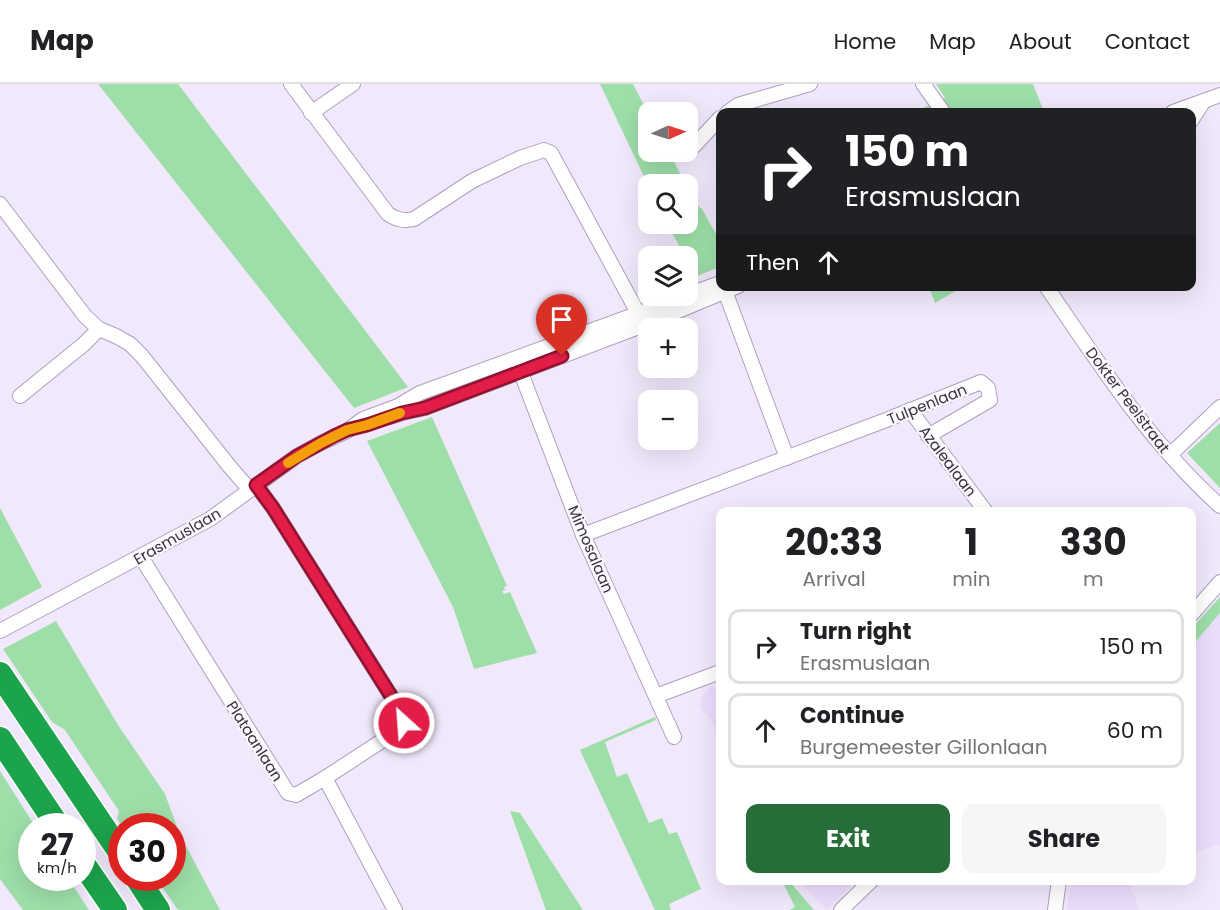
<!DOCTYPE html>
<html lang="en">
<head>
<meta charset="utf-8">
<style>
	:root { --surface:#fff; --page:#f6f6f6; --text:#202124; --muted:#757577; --line:#e0e0e0; --accent:#266d39 }
	body { margin:0; font-family:Poppins,sans-serif; background:var(--page); color:var(--text); height:100vh; display:flex; flex-direction:column; font-size:22px; white-space:nowrap }
	* { box-sizing:border-box; margin:0 }
	p { font-size:20px; color:var(--muted) }
	.icon { flex:none; width:33px; height:33px; fill:none; stroke:currentColor; stroke-width:2; stroke-linecap:round; stroke-linejoin:round }
	.map { position:relative; flex:1; overflow:hidden }
	.details { position:absolute; left:716px; top:423px; width:480px; height:378px; display:flex; flex-direction:column; background:var(--surface); border-radius:12px; box-shadow:0 6px 24px #0002 }
	.details>* { flex:none }
	.guide { position:absolute; left:716px; top:24px; width:480px; height:183px; border-radius:12px; box-shadow:0 6px 24px #0002; background:#202124; color:#fff; overflow:hidden }
	.needle { width:39px; rotate:87deg }
	.tools { position:absolute; left:638px; top:18px; display:grid; gap:12px }
	.tools a { display:grid; place-items:center; width:60px; height:60px; border-radius:12px; background:var(--surface); box-shadow:0 6px 24px #0002; font-size:30px }
	.speed { position:absolute; left:18px; top:729px; display:flex; gap:12px; font-size:30px; font-weight:700; text-align:center }
	.speed>* { display:grid; place-content:center; width:78px; height:78px; border-radius:50%; background:var(--surface); box-shadow:0 6px 24px #0002; line-height:1 }
	.speed small { font-size:15px; font-weight:400 }
	.speed .limit { border:9px solid #d22; background:#fff; color:#111 }
	.pin { position:absolute; display:grid; place-items:center; width:51px; height:51px; color:#fff; margin:-62px -26px; border-radius:50% 50% 50% 0; rotate:-45deg; box-shadow:0 0 6px #0007 }
	.pin .icon { rotate:45deg }
	.me { position:absolute; width:66px; margin:-33px; rotate:334deg; stroke-linejoin:round; filter:drop-shadow(0 0 4px #0008) }
	.turn { display:flex; align-items:center; gap:21px; height:126px; padding:0 30px; font-size:27px }
	.turn .icon { width:78px; height:78px; stroke-width:2.5 }
	.turn b { display:block; font-size:42px; line-height:51px }
	.then { display:flex; align-items:center; height:57px; padding:0 30px; background:#0003; gap:12px; font-size:22px }
	.eta { display:flex; justify-content:space-evenly; align-items:center; height:102px; text-align:center }
	.eta b { font-size:36px; font-weight:700; line-height:42px }
	.primary-button { display:flex; gap:12px; margin-top:auto; padding:12px 30px }
	.primary-button a { flex:1; height:69px; border-radius:12px; background:var(--accent); color:#fff; font-size:24px; font-weight:700; line-height:69px; text-align:center }
	.primary-button a+a { background:var(--page); color:var(--text) }
	ul { padding:0; list-style:none }
	li { display:flex; align-items:center; gap:18px; height:75px; margin:0 12px 9px; padding:0 18px; border:3px solid var(--line); border-radius:12px }
	li div { flex:1 }
	li b { display:block; font-size:22px }
	li em { font-style:normal }
	header { display:flex; align-items:center; gap:36px; box-sizing:border-box; height:84px; padding:0 30px; background:var(--surface); border-bottom:2px solid var(--line) }
	header strong { font-size:28px }
	nav { display:flex; gap:33px; margin-inline-start:auto; font-size:21px }
	.map>svg:first-child { display:block }
	.built { fill:#edddfd }
	.green { fill:#9edfa9 }
	.lines { fill:none; stroke-linecap:round; stroke-linejoin:round }
	.street-casing { stroke:#ae9fbe; stroke-width:16 }
	.highway-casing { stroke:#fff; stroke-width:27 }
	.street { stroke:#fff; stroke-width:14 }
	.highway { stroke:#1ca44c; stroke-width:24 }
	.route-casing { stroke:#92132f; stroke-width:15 }
	.route { stroke:#e11d48; stroke-width:10 }
	.slow { stroke:#f59e0b; stroke-width:10 }
	.labels { text-anchor:middle; dominant-baseline:central; stroke-width:4.5; stroke-linejoin:round; paint-order:stroke }
	.street-label { font-size:15px; fill:#38323e; stroke:#fcf8ff }
</style>
</head>
<body>
<header>
<strong>Map</strong>
<nav><a>Home</a><a>Map</a><a>About</a><a>Contact</a></nav>
</header>
<div class="map">
<svg width="1220" height="826" viewBox="0 0 1220 826">
	<rect width="100%" height="100%" fill="#f2e8fc"/>
	<g class="built">
		<path d="M1220,529V764L1218,760L1191,771V563Z"/>
		<path d="M720,601V657L711,636L701,625L700,619L701,614L708,605Z"/>
		<path d="M1071,796L1128,797L1140,826H1067Z"/>
		<path d="M800,797H856L827,826Z"/>
	</g>
	<g class="green">
		<path d="M98,0H178L408,303L354,324Z"/>
		<path d="M600,0H633L648,29V68H671C676,87 690,105 699,123L702,125L720,157V183L697,192L687,175V172H685L667,140H687V100L648,101Z"/>
		<path d="M936,0H1033L1044,28H914L945,14Z"/>
		<path d="M929,203V202L962,203L935,219Z"/>
		<path d="M432,333L507,502L504,503L505,506L502,507L504,510L510,508L537,569L474,585L453,523L367,357Z"/>
		<path d="M1220,339V404L1187,369Z"/>
		<path d="M0,424L42,503L0,526Z"/>
		<path d="M1220,513V529L1191,563V545Z"/>
		<path d="M56,537L118,641L165,710L180,751L220,826H178L156,794H172V742H122L117,735L119,727L65,646L52,638L3,565Z"/>
		<path d="M655,633L656,636L605,658L617,693L627,689L649,739L662,734L669,750L677,748L701,805L669,820L671,826H655L580,666Z"/>
		<path d="M0,687L35,742H32V794H68L89,826H23L0,795Z"/>
		<path d="M510,727L520,729L583,826H546Z"/>
		<path d="M782,797H789L814,826H789L795,823Z"/>
	</g>
	<g class="lines">
		<defs>
			<g id="street">
				<path d="M291,0L388,130C397,136 404,137 414,135L472,97L520,74L544,66L551,69L638,229L644,241"/>
				<path d="M923,0L943,28"/>
				<path d="M728,28L738,21L810,0"/>
				<path d="M1173,28L1220,11"/>
				<path d="M311,29L353,0"/>
				<path d="M1191,37L1204,17"/>
				<path d="M693,63L720,34"/>
				<path d="M0,120L85,232L99,245L116,252L130,260L142,272L230,383L250,406"/>
				<path d="M1046,202C1099,280 1150,359 1220,422"/>
				<path d="M725,207L787,374"/>
				<path d="M687,211L720,199"/>
				<path d="M518,281L583,451L674,653"/>
				<path d="M20,312L84,260L99,245"/>
				<path d="M910,326L986,428"/>
				<path d="M389,333L402,329L425,324L644,241L738,202"/>
				<path d="M1170,371L1220,323"/>
				<path d="M256,401L273,424L403,631L404,639L400,645L325,694"/>
				<path d="M583,451L886,336L981,298L988,304L990,316L928,352"/>
				<path d="M141,473L288,709L296,711L325,694L395,826"/>
				<path d="M1191,531L1220,498"/>
				<path d="M0,547L210,435L297,372L321,359L347,347L363,335L398,322L420,309L686,212"/>
				<path d="M656,612L720,588"/>
				<path d="M841,826L872,796"/>
				<path d="M1055,826L1059,796"/>
			</g>
			<g id="highway">
				<path d="M0,590L122,771"/>
				<path d="M0,655L58,742"/>
				<path d="M82,778L115,826"/>
				<path d="M137,794L158,826"/>
			</g>
		</defs>
		<use href="#street" class="street-casing"/>
		<use href="#highway" class="highway-casing"/>
		<use href="#street" class="street"/>
		<use href="#highway" class="highway"/>
	</g>
	<g class="lines">
		<defs>
			<path id="route" d="M404,639L403,631L273,424L256,401L297,372L334,352L347,346L367,341L402,329L425,324L562,272"/>
		</defs>
		<use href="#route" class="route-casing"/>
		<use href="#route" class="route"/>
		<path class="slow" d="M288,379L321,359L347,346L367,341L400,329"/>
	</g>
	<g class="labels">
		<g class="street-label">
			<text transform="translate(1128 316) rotate(53)">Dokter Peelstraat</text>
			<text transform="translate(927 320) rotate(-22)">Tulpenlaan</text>
			<text transform="translate(948 377) rotate(53)">Azalealaan</text>
			<text transform="translate(177 452) rotate(-30)">Erasmuslaan</text>
			<text transform="translate(591 465) rotate(67)">Mimosalaan</text>
			<text transform="translate(255 657) rotate(58)">Plataanlaan</text>
		</g>
	</g>
</svg>
<div class="tools">
<a><svg class="needle" viewBox="-14 -14 28 28"><path d="M0-13l5 13h-10z" fill="#e53935"/><path d="M0 13l5-13h-10z" fill="#757577"/></svg></a>
<a><svg class="icon" aria-label="search" viewBox="0 0 24 24"><circle cx="10" cy="10" r="6"/><path d="M15 15l6 6"/></svg></a>
<a><svg class="icon" aria-label="layers" viewBox="0 0 24 24"><path d="M12 4l9 5-9 5-9-5zM3 14l9 5 9-5"/></svg></a>
<a>+</a>
<a>−</a>
</div>
<div class="speed"><div>27<small>km/h</small></div><div class="limit">30</div></div>
<div class="pin" style="left:562px;top:272px;background:#d93025"><svg class="icon" aria-label="arrive" viewBox="0 0 24 24"><path d="M6 21V4h12l-3 4 3 4H6"/></svg></div>
<svg class="me" style="left:404px;top:639px" viewBox="-20 -20 40 40"><circle r="17" fill="#e11d48" stroke="#fff" stroke-width="3"/><path d="M0-11L8 9 0 5-8 9z" fill="#fff"/></svg>
<div class="guide">
<div class="turn"><svg class="icon" aria-label="right" viewBox="0 0 24 24"><path d="M7 20v-9h11M14 6l5 5-5 5"/></svg><div><b>150 m</b>Erasmuslaan</div></div>
<div class="then">Then<svg class="icon" aria-label="ahead" viewBox="0 0 24 24"><path d="M12 20V5M6 11l6-6 6 6"/></svg></div>
</div>
<section class="details">
<div class="eta">
<div><b>20:33</b><p>Arrival</p></div>
<div><b>1</b><p>min</p></div>
<div><b>330</b><p>m</p></div>
</div>
<ul>
<li><svg class="icon" aria-label="right" viewBox="0 0 24 24"><path d="M7 20v-9h11M14 6l5 5-5 5"/></svg><div><b>Turn right</b><p>Erasmuslaan</p></div><em>150 m</em></li>
<li><svg class="icon" aria-label="ahead" viewBox="0 0 24 24"><path d="M12 20V5M6 11l6-6 6 6"/></svg><div><b>Continue</b><p>Burgemeester Gillonlaan</p></div><em>60 m</em></li>
</ul>
<div class="primary-button"><a>Exit</a><a>Share</a></div>
</section>
</div>
</body>
</html>
